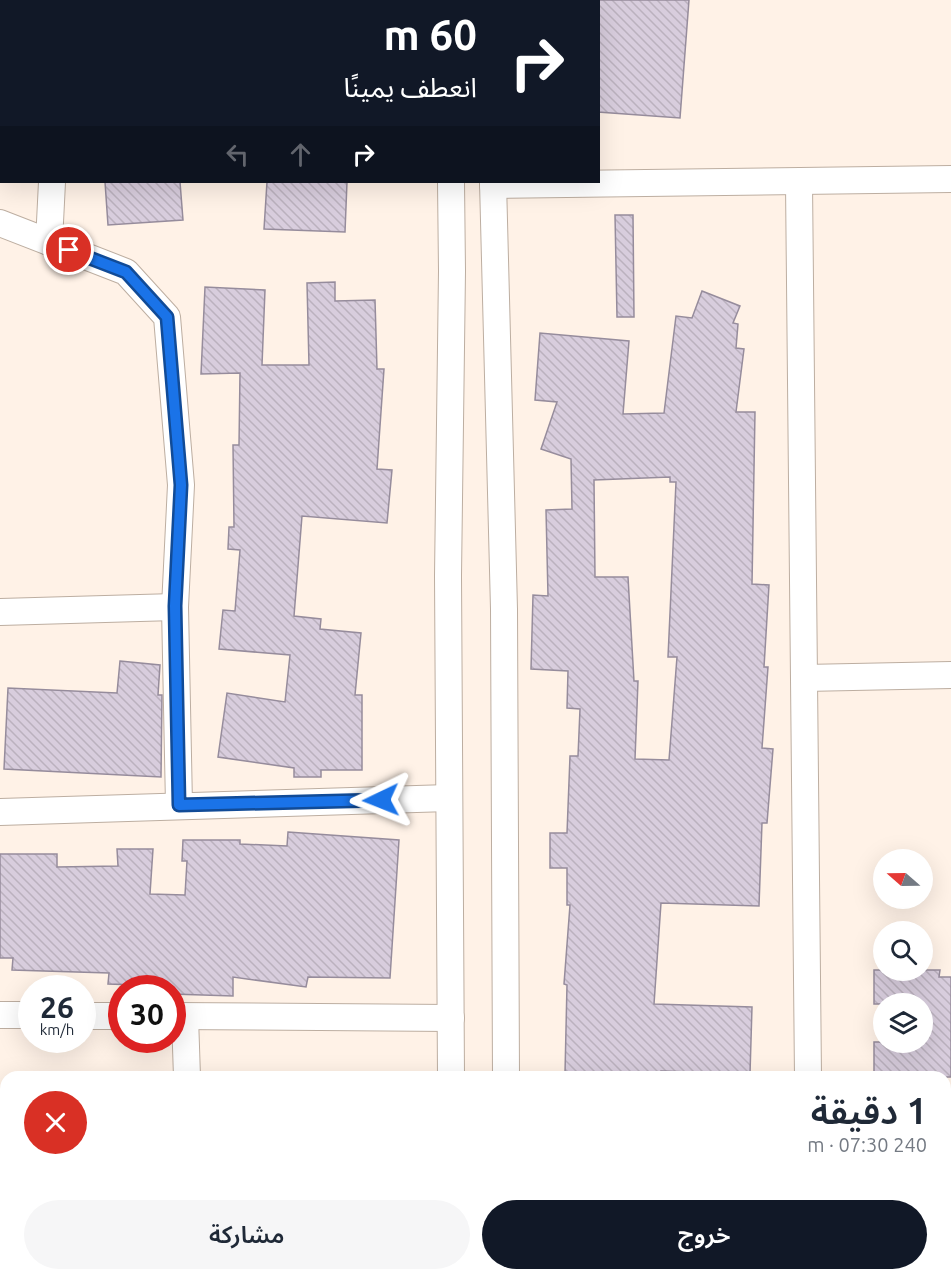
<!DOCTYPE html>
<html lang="ar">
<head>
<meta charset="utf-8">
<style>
	:root { --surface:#fff; --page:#f6f6f7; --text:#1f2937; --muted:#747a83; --accent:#111827 }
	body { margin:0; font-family:Ubuntu,"Noto Sans Arabic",sans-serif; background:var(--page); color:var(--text); direction:rtl; height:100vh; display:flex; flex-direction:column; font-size:22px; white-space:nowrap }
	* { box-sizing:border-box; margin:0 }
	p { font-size:20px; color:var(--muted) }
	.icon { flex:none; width:33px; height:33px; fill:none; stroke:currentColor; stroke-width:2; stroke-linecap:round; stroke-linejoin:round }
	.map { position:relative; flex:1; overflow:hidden; direction:ltr }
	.sheet { position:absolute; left:0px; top:1071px; width:951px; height:210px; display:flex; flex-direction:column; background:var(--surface); border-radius:18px 18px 0 0; box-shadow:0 6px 24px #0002; direction:rtl }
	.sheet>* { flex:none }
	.banner { position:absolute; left:0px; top:0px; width:600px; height:183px; box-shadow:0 6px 24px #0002; direction:rtl; background:#111827; color:#fff; overflow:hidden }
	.needle { width:39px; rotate:290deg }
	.fabs { position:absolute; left:873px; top:849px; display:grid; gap:12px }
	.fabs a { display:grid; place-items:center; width:60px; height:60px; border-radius:50%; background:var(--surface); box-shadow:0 6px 24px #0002; font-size:30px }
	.speed { position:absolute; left:18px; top:975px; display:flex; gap:12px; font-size:30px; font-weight:700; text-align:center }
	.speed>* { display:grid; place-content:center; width:78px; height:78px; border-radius:50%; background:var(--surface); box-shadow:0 6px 24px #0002; line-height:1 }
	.speed small { font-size:15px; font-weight:400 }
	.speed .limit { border:9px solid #d22; background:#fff; color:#111 }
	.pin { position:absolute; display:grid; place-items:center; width:51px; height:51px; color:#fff; margin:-26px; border:3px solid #fff; border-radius:50%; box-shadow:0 2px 6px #0007 }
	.me { position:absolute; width:66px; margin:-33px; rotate:268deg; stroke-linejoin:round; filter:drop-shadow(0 0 4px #0008) }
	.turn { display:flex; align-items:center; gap:21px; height:126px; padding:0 24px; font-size:27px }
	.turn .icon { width:78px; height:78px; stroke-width:2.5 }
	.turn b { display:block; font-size:42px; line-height:51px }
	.lanes { display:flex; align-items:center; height:57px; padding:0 24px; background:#0003; justify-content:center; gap:30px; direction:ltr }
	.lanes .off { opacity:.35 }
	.round { display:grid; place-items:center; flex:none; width:63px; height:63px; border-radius:32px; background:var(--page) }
	.headline { display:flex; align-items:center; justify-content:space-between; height:102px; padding:0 24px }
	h1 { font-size:36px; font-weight:600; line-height:45px }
	.cta { display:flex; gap:12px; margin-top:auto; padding:12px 24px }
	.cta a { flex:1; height:69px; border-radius:36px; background:var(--accent); color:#fff; font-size:24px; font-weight:600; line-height:69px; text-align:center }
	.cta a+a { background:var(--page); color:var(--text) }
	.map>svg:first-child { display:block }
	.building { fill:url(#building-back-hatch); stroke:#968c9c; stroke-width:1.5; fill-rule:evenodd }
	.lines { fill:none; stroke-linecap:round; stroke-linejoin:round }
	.minor-casing { stroke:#bdaea1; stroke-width:28 }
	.major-casing { stroke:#bdaea1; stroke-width:34 }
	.minor { stroke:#fff; stroke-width:26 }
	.major { stroke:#fff; stroke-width:32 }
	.route-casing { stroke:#114b97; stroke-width:15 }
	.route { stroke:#1a73e8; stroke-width:10 }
</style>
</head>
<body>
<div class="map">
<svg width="951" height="1281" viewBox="0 0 951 1281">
	<defs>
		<pattern id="building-back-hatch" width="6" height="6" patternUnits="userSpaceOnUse" patternTransform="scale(1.5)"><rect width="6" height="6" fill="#d8cddd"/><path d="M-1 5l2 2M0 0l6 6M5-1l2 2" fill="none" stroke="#bbb1be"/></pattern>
	</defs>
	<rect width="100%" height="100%" fill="#fff2e7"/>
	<g class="building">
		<path d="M598,0H689L680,118L598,112Z"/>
		<path d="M105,182H180L183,220L108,225Z"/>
		<path d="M267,182H347L345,232L264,229Z"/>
		<path d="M615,215H633L634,317H617Z"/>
		<path d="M335,282V301L375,300L377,369H384L377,469L392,470L387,523L302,516L294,616L321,619L320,629L361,633L355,695H362V770H321V777H294V768L218,757L227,693L285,702L290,655L219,649L223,610L235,611L240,550L228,549L229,527H234L233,445H239L240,373L201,374L205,287L265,290L262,365H309L307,283Z"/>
		<path d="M702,291L740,306L733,323L738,324L736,348L744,349L736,412H755L752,584L769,585L764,667H768L762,748L773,749L767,823H762L759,906L661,903L654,1004L752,1007L750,1074L661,1071V1075L565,1073L567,985L564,984L570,905H567V868H550V833H567L570,756H578L580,709L567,708L568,671L531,669L533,595L548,596L546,510L572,509L571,459L541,449L557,402L535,400L540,333L629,341L623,414L664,413L676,316L692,318ZM670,477V482H676L668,657H677L669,760L635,759L638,681H634L628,577H595L594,480Z"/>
		<path d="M120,661L160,665L158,695H162L161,777L4,769L8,688L117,693Z"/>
		<path d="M288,832L399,840L390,978L308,977L306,987L233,977V996L172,994V988L168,986L108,984L109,973L12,970L13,958H0V854H57V867L118,866L117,849H153L150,894L185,895L187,861H182L183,840H240V844L287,846Z"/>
		<path d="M874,970H940L939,977H951V1077H874V1042H922V1004H874Z"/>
	</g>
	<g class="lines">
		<defs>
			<g id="minor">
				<path d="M61,2V0"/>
				<path d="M451,182L452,271L448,576L451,1077"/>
				<path d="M493,182L504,609L506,1077"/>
				<path d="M799,183L808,1077"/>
				<path d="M493,185L951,179"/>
				<path d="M0,223L126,272L167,317L181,485L175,607L179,805"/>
				<path d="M49,242L52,182"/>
				<path d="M0,612L175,607"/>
				<path d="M804,678L951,675"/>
				<path d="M0,812L449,798"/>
				<path d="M0,1015H32"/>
				<path d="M82,1016H122"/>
				<path d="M172,1016L451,1018"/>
				<path d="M185,1017L187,1077"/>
				<path d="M945,1182H951"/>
				<path d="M193,1275L194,1281"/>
				<path d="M465,1275L467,1281"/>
				<path d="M507,1275V1281"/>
			</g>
			<g id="major">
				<path d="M128,0L131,2"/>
				<path d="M446,0V2"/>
				<path d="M502,2V0"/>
			</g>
		</defs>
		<use href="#minor" class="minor-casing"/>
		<use href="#major" class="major-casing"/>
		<use href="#minor" class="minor"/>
		<use href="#major" class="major"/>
	</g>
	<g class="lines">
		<defs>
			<path id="route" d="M69,250L126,272L167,317L181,485L175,606L179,805L381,800"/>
		</defs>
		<use href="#route" class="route-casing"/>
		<use href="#route" class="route"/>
	</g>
</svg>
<div class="fabs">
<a><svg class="needle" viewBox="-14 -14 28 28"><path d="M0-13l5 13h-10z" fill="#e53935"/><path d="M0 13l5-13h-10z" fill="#747a83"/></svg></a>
<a><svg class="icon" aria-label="search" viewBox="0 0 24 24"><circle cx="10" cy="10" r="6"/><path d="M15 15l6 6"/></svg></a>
<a><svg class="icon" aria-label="layers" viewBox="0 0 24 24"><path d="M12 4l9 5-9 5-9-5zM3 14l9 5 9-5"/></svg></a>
</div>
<div class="speed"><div>26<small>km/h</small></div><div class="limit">30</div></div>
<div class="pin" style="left:69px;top:250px;background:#d93025"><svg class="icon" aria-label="arrive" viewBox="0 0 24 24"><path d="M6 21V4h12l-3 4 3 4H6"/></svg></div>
<svg class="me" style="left:381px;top:800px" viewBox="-20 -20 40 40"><path d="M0-17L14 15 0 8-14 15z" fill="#1a73e8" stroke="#fff" stroke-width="4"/></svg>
<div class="banner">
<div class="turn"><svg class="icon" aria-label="right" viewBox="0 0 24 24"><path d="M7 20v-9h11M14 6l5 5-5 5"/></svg><div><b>60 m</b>انعطف يمينًا</div></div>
<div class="lanes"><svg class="icon off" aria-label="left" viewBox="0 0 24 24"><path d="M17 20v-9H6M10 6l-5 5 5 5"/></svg><svg class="icon off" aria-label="ahead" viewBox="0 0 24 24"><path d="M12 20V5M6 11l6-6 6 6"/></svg><svg class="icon" aria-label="right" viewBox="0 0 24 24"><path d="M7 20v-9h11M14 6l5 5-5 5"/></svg></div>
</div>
<section class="sheet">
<div class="headline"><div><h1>1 دقيقة</h1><p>240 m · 07:30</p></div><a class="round" style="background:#d93025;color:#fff"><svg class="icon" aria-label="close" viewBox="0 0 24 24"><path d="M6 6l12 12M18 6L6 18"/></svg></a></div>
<div class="cta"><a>خروج</a><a>مشاركة</a></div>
</section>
</div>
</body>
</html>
